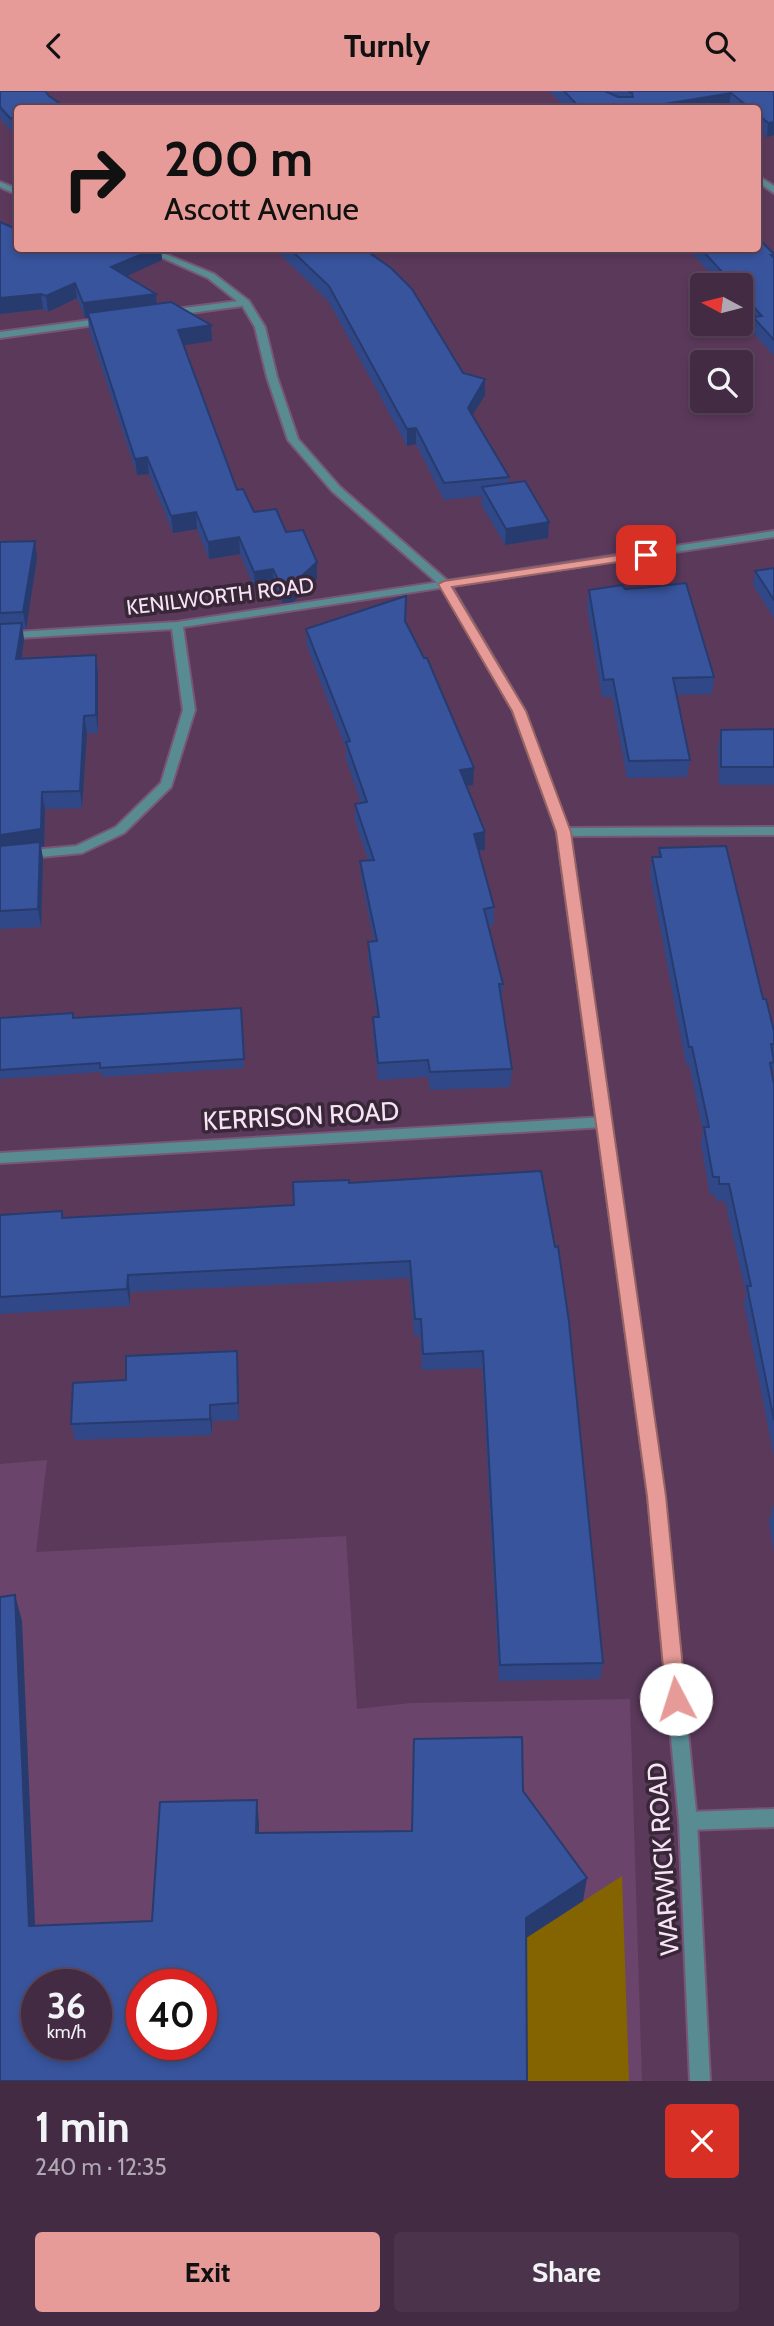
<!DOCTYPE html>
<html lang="en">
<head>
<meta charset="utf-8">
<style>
	:root { --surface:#442b44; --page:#4b334b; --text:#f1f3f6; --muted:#afa7b2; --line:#5c475d; --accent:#e69b98 }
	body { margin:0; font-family:Cabin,sans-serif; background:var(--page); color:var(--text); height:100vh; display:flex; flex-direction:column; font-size:26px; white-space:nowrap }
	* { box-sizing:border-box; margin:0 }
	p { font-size:23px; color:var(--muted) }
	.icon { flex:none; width:38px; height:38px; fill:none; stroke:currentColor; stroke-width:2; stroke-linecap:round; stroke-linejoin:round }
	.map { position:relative; height:1990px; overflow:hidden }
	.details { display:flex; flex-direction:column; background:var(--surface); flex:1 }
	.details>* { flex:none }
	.guide { position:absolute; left:14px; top:14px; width:747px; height:147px; border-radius:7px; box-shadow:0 4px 10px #0003,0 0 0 2px var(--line); background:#e69b98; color:#111; overflow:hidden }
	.needle { width:46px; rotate:277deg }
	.controls { position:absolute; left:690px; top:182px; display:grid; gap:14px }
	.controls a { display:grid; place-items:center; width:63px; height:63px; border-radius:7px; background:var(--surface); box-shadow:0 4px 10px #0003,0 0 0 2px var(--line); font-size:35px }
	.speed { position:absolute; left:21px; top:1878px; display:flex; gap:14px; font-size:35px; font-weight:700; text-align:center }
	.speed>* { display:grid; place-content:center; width:91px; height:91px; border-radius:50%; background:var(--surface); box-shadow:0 4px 10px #0003,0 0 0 2px var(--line); line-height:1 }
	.speed small { font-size:18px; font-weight:400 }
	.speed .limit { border:10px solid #d22; background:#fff; color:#111 }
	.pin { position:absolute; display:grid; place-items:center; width:60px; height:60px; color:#fff; margin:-30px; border-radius:14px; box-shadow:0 4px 10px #0006 }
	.me { position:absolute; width:77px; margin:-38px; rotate:355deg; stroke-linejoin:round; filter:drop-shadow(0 0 5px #0008) }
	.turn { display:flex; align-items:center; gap:24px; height:147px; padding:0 35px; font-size:32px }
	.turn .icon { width:91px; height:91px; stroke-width:2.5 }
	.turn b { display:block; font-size:49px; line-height:60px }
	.round { display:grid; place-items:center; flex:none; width:74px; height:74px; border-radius:7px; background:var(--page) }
	.head { display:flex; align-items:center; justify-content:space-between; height:119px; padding:0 35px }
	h1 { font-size:42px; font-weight:800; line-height:52px }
	.cta { display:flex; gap:14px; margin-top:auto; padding:14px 35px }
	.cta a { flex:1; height:80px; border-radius:7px; background:var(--accent); color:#111; font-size:28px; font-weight:800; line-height:80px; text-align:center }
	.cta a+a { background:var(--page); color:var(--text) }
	header { display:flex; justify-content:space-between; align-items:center; height:91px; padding:0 35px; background:var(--accent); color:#111; font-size:32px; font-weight:800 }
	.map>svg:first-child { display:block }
	.built { fill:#6a446a; fill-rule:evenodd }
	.green { fill:#846401 }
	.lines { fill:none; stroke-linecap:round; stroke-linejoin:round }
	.minor-casing { stroke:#775777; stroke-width:4 }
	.tertiary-casing { stroke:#775777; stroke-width:4 }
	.minor { fill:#588c92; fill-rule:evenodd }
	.tertiary { fill:#588c92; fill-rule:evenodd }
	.wall { fill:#304887 }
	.shaded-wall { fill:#273b6e }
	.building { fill:#38549d; stroke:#273b6e; stroke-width:2; fill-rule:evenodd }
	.route { fill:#e69b98; stroke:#966563; stroke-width:2 }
	.labels { text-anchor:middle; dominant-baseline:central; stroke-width:7; stroke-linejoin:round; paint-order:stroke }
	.far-street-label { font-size:21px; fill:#f7e2f6; stroke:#372737 }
	.street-label { font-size:26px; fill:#f7e2f6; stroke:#372737 }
</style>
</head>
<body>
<header><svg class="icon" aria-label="back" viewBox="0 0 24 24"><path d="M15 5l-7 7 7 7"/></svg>Turnly<svg class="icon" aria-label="search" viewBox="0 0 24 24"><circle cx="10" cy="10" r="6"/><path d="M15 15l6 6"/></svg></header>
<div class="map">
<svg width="774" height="1990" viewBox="0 0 774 1990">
	<rect width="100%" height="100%" fill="#5b395b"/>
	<path class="built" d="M47,1369L36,1461L346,1445L357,1618L411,1612L630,1608L642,1990H0V1373ZM37,1894H96V1953H37ZM142,1894H201V1953H142Z"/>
	<path class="green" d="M622,1785L629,1990H524L523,1849Z"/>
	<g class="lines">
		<defs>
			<g id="minor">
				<path d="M758,85L774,95V102L758,91Z"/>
				<path d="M246,209L249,210V214L168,225L163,222L168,219Z"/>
				<path d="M106,227L109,228V232L0,247V241Z"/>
				<path d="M774,440V446L183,536L195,619L171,696L124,742L82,762L0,770V762L76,755L116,736L161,692L183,619L172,538L0,548V542L177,531Z"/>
				<path d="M774,736V744L563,745L557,741L563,737Z"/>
				<path d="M604,1026L609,1027L611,1031L609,1035L604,1036L0,1072V1062Z"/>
				<path d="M774,1718V1736L688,1739L681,1736L679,1730L681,1724L688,1721Z"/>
			</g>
			<g id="tertiary">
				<path d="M0,91L18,98V104L0,96Z"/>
				<path d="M143,158H153L214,183L249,210L265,236L277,286L298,348L340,396L449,491L525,620L569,741L664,1405L697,1730L710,1990H690L679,1730L648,1405L557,741L513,620L441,495L332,400L288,349L267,286L255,236L242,214L208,187Z"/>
			</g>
		</defs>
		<use href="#minor" class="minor-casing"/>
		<use href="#tertiary" class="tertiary-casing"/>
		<use href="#minor" class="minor"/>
		<use href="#tertiary" class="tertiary"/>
	</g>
	<g class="wall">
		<path d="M0,0L49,5L18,18V44L12,41L0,27Z"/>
		<path d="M549,0H774L767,46L758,39V18H732L729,16L718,18H567Z"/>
		<path d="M0,131L18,158H161L162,169L126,185L156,203V213L212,250L183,254L237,399L254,421L286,441L317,471V488L293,511L282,512L274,495L255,498L240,463L209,468L197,438L173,442L149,383L137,384L89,238L88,227H85L77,207L48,221L43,218L0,223Z"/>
		<path d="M280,158H364L463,282L485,288V304L472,324L509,386L508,392L549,431L548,447L505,454L481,413L482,405L444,409L416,353L407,355L329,211L280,163Z"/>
		<path d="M688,158H758L774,163V265L751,239L753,230L740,216V194H721Z"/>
		<path d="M0,451L37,467L26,538H22L24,549L21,568L96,564L98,581V642H87L82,717L45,718L44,755L41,756L43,768L41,836L0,838Z"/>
		<path d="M774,477V527L753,494L755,480Z"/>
		<path d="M625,498L714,586L712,603L676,604L690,669L687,686L627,687L612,606H602L587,516L589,499Z"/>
		<path d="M405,531L473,694L467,695L485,741V759L478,760L494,816V834H488L503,893L502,910L501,911L512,978L510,996L430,999L428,986L378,989L373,943V926H377L368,868V851H374L361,787L360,770L368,769L355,730V713L361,712L346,668V658L307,555L306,538Z"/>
		<path d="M774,638V694H719L718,656L721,639Z"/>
		<path d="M659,757L763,908L774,940V976L772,985L774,993V1366L744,1212L746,1203L725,1110H716L715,1103L710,1104L701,1053L703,1040L689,973H686L650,783L652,766H658Z"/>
		<path d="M241,917L244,977L102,986L101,981L0,988V927L73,922L74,927Z"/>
		<path d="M541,1080L603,1572L600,1588L499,1590L482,1277L422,1279L420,1244L414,1245L409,1187L130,1201V1215L0,1223V1124L63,1127L294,1114L349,1092Z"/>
		<path d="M237,1260L239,1329L212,1330V1344L75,1349L71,1333L126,1289Z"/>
		<path d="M773,1415H774V1462L769,1431Z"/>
	</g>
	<g class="shaded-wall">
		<path d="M731,2L729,16L718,18H634Z"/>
		<path d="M774,31V44L767,46L768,32Z"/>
		<path d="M154,158H161L162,169L112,192L111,176Z"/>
		<path d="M75,192L77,207L48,221L46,205Z"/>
		<path d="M41,203L43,218L0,223V207Z"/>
		<path d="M156,203L157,218L88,222V227H85L83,212Z"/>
		<path d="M211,234L212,250L179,255L178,239Z"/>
		<path d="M485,288V304L467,333L468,317Z"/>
		<path d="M416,337V353L407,355V338Z"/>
		<path d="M147,366L149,383L137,384L135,368Z"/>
		<path d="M196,421L197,438L173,442L171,425Z"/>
		<path d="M549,431L548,447L505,454L506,438Z"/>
		<path d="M239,446L240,463L209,468L208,451Z"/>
		<path d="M35,450L37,467L26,538L23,521Z"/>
		<path d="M317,471V488L293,511L282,512L281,495Z"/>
		<path d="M273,478L274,495L255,498L254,481Z"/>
		<path d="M22,532L24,549L19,585L16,568Z"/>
		<path d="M96,564L98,581V642L96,624Z"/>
		<path d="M84,625L87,642L82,717L80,700Z"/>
		<path d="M474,677L473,694L459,696L460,679Z"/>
		<path d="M42,701L45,718L44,755L41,756L43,768L41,836L38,818L0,762V744Z"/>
		<path d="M485,741V759L473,760L474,743Z"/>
		<path d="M128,1184L130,1201V1215L127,1198Z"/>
		<path d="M237,1260L238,1277L239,1329L238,1312Z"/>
		<path d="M210,1314L212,1330V1344L210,1328Z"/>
		<path d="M15,1504L22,1530L36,1857L29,1835Z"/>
		<path d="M257,1709L259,1733L258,1765L256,1742Z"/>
		<path d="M587,1787L583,1810L523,1849L526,1827Z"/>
	</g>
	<g class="building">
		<path d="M0,0H45L49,5L68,18H18V31L10,27L0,16Z"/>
		<path d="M564,0H605L618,6H633L632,2L628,0H774V31L768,32L758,23V18H751L731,2L634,18H581Z"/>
		<path d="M0,131L18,139V158H154L111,176L156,203L83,212L75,192L46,205L41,203L0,207Z"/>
		<path d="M758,147L774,163V164H771L774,167V249L753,226L762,225L740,201V194H734L701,158H758Z"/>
		<path d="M290,158H364L391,177L412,198L463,282L485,288L468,317L509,386L444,392L416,337L407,338L329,195Z"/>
		<path d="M171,211L211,234L178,239L237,399L243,398L254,421L276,418L286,441L303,439L317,471L292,494L281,495L273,478L254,481L239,446L208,451L196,421L171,425L147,366L135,368L88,222Z"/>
		<path d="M525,390L549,431L506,438L482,396Z"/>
		<path d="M35,450L23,521L0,522V451Z"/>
		<path d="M774,477V509L755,480Z"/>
		<path d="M686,492L714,586L673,587L690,669L629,670L613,588L604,589L589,499L622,494L625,498L641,497Z"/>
		<path d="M406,505L405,530L424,567H427L474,677L460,679L485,741L474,743L494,816L484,818L503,893H499L512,978L430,981L428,969L378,972L373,926H379L368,851L377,850L360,770L374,769L355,713L367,711L346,651L350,650L306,538Z"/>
		<path d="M22,532L16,568L96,564V624L84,625L80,700L42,701L41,738L0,744V533Z"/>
		<path d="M774,638V676H721V639Z"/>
		<path d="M40,751L38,818L0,820V755Z"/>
		<path d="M726,755L763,908H766L774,940V953H771L774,971L770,972L774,993V1329L747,1195H751L729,1093H719V1086H713L704,1036H709L692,956H689L652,766H661L659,757Z"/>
		<path d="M241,917L244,968L100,977V972L0,979V927L73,922V927Z"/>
		<path d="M541,1080L555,1156L558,1155L569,1231L603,1572L500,1574L483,1260L423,1263L421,1228H415L410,1170L128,1184L127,1198L0,1206V1124L62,1120V1127L294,1114L293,1091L349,1089V1092Z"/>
		<path d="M237,1260L238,1312L210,1314V1328L71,1333L73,1292L126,1289V1265Z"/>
		<path d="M15,1504L29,1835L152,1830L160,1711L257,1709L256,1742L412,1740L414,1648L522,1646L523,1700L587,1787L526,1827L527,1990H0V1506ZM37,1894H96V1953H37ZM142,1894H201V1953H142Z"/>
	</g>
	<path class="route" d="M646,460L651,461V466L452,496L526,620L571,741L666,1405L686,1608L683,1615L676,1618L669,1615L666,1608L647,1405L556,741L512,620L438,493L444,490Z"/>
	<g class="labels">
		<g class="far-street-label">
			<text transform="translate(220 505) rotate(-7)">KENILWORTH ROAD</text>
		</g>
		<g class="street-label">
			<text transform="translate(301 1025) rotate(-3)">KERRISON ROAD</text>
			<text transform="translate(663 1768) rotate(-94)">WARWICK ROAD</text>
		</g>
	</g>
</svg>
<div class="controls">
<a><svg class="needle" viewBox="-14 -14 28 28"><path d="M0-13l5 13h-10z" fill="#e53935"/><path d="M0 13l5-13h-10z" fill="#afa7b2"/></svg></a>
<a><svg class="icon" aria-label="search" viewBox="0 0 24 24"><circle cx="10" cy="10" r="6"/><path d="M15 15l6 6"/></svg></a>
</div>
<div class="speed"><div>36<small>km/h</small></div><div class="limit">40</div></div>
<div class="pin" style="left:646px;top:464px;background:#d93025"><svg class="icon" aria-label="arrive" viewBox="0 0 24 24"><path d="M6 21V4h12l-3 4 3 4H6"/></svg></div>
<svg class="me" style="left:676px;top:1608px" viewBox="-20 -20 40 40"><circle r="19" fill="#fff"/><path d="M0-13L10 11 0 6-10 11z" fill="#e69b98"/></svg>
<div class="guide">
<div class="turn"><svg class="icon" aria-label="right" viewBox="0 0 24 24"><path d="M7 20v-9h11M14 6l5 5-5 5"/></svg><div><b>200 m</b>Ascott Avenue</div></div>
</div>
</div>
<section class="details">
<div class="head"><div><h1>1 min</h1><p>240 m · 12:35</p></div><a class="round" style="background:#d93025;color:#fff"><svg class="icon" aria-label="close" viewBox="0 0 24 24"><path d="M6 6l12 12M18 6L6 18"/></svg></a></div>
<div class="cta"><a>Exit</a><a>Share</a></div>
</section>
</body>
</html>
